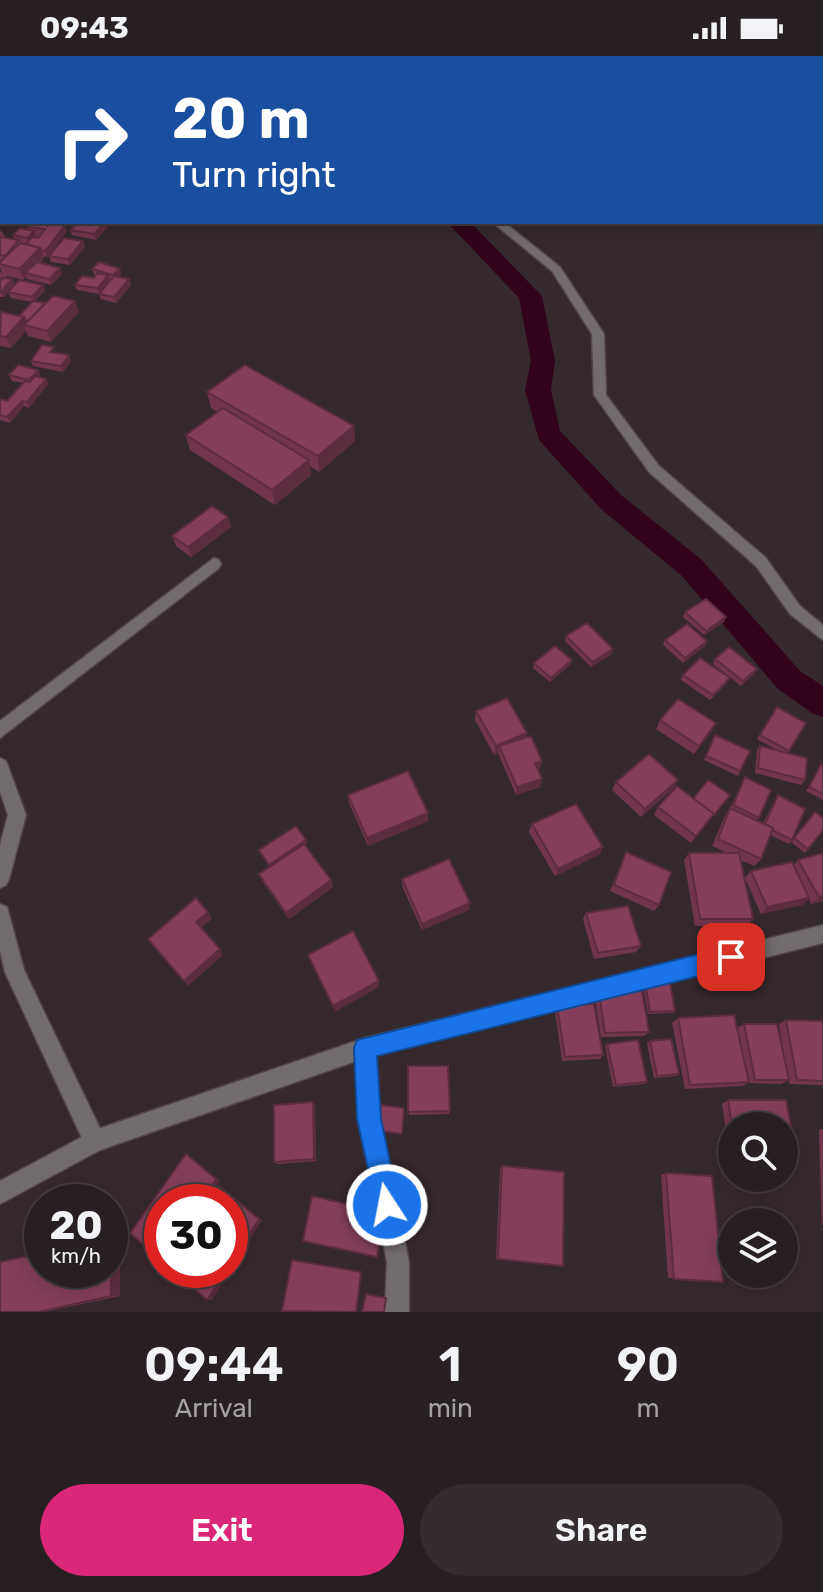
<!DOCTYPE html>
<html lang="en">
<head>
<meta charset="utf-8">
<style>
	:root { --surface:#281f22; --page:#342c2f; --text:#f1f3f6; --muted:#a5a2a5; --line:#443d40; --accent:#db2777 }
	body { margin:0; font-family:Rubik,sans-serif; background:var(--page); color:var(--text); height:100vh; display:flex; flex-direction:column; font-size:30px; white-space:nowrap }
	* { box-sizing:border-box; margin:0 }
	p { font-size:26px; color:var(--muted) }
	.icon { flex:none; width:44px; height:44px; fill:none; stroke:currentColor; stroke-width:2; stroke-linecap:round; stroke-linejoin:round }
	.map { position:relative; height:1256px; overflow:hidden }
	.sheet { display:flex; flex-direction:column; background:var(--surface); flex:1 }
	.sheet>* { flex:none }
	.guide { position:absolute; left:0px; top:0px; width:824px; height:168px; box-shadow:0 4px 20px #0003,0 0 0 2px var(--line); background:#1a4fa0; color:#fff; overflow:hidden }
	.fabs { position:absolute; left:718px; top:1056px; display:grid; gap:16px }
	.fabs a { display:grid; place-items:center; width:80px; height:80px; border-radius:50%; background:var(--surface); box-shadow:0 4px 20px #0003,0 0 0 2px var(--line); font-size:40px }
	.speed { position:absolute; left:24px; top:1128px; display:flex; gap:16px; font-size:40px; font-weight:700; text-align:center }
	.speed>* { display:grid; place-content:center; width:104px; height:104px; border-radius:50%; background:var(--surface); box-shadow:0 4px 20px #0003,0 0 0 2px var(--line); line-height:1 }
	.speed small { font-size:20px; font-weight:400 }
	.speed .limit { border:12px solid #d22; background:#fff; color:#111 }
	.pin { position:absolute; display:grid; place-items:center; width:68px; height:68px; color:#fff; margin:-34px; border-radius:16px; box-shadow:0 4px 12px #0006 }
	.me { position:absolute; width:88px; margin:-44px; rotate:349deg; stroke-linejoin:round; filter:drop-shadow(0 0 6px #0008) }
	.turn { display:flex; align-items:center; gap:28px; height:168px; padding:0 40px; font-size:36px }
	.turn .icon { width:104px; height:104px; stroke-width:2.5 }
	.turn b { display:block; font-size:56px; line-height:68px }
	.eta { display:flex; justify-content:space-evenly; align-items:center; height:136px; text-align:center }
	.eta b { font-size:48px; font-weight:600; line-height:56px }
	.primary-button { display:flex; gap:16px; margin-top:auto; padding:16px 40px }
	.primary-button a { flex:1; height:92px; border-radius:48px; background:var(--accent); color:#fff; font-size:32px; font-weight:600; line-height:92px; text-align:center }
	.primary-button a+a { background:var(--page); color:var(--text) }
	.status { display:flex; justify-content:space-between; align-items:center; height:56px; padding:0 40px; background:var(--surface); direction:ltr }
	.status svg { height:22px; fill:currentColor }
	.map>svg:first-child { display:block }
	.lines { fill:none; stroke-linecap:round; stroke-linejoin:round }
	.canal { fill:#32031a; fill-rule:evenodd }
	.service-casing { stroke:#53464a; stroke-width:3 }
	.minor-casing { stroke:#53464a; stroke-width:3 }
	.tertiary-casing { stroke:#53464a; stroke-width:3 }
	.service { fill:#736c6e; fill-rule:evenodd }
	.minor { fill:#736c6e; fill-rule:evenodd }
	.tertiary { fill:#736c6e; fill-rule:evenodd }
	.wall { fill:#71364d }
	.shaded-wall { fill:#5c2c3f }
	.building { fill:#833f5a; stroke:#5c2c3f; stroke-width:2 }
	.route { fill:#1a73e8; stroke:#114b97; stroke-width:2 }
</style>
</head>
<body>
<div class="status"><b>09:43</b><svg viewBox="0 0 49 12"><path d="M0 12V9h3v3zM5 12V6h3v6zM10 12V3h3v9zM15 12V0h3v12zM26 1h20v11H26zM47 4h2v5h-2z"/></svg></div>
<div class="map">
<svg width="823" height="1256" viewBox="0 0 823 1256">
	<rect width="100%" height="100%" fill="#36292d"/>
	<g class="lines">
		<g class="canal">
			<path d="M172,0H192L194,2H174Z"/>
			<path d="M447,166H470L542,240L555,305L551,334L560,375L621,439L702,504L800,615L823,630V661L812,657L778,633L682,520L601,453L539,384L525,334L531,305L519,242Z"/>
		</g>
		<defs>
			<g id="service">
				<path d="M214,502L219,504L221,508L219,512L0,682V665Z"/>
				<path d="M0,702L6,705L8,710L26,759L9,823L6,829L0,832V789L8,759L0,735Z"/>
				<path d="M0,848L7,851L24,914L106,1085L103,1093L95,1096L87,1093L5,916L0,895Z"/>
			</g>
			<g id="minor">
				<path d="M213,0H224L225,2H214Z"/>
				<path d="M0,105H2L0,113Z"/>
				<path d="M492,166H504L560,211L604,278L606,339L659,410L766,502L800,550L823,569V584L790,558L756,510L649,416L594,339L592,278L552,215Z"/>
				<path d="M365,982L372,985L375,992L380,1063L409,1206V1256H385L387,1206L358,1063L355,992L358,985Z"/>
			</g>
			<path id="tertiary" d="M823,869V887L365,1002L100,1094L0,1148V1125L95,1074L365,982Z"/>
		</defs>
		<use href="#service" class="service-casing"/>
		<use href="#minor" class="minor-casing"/>
		<use href="#tertiary" class="tertiary-casing"/>
		<use href="#service" class="service"/>
		<use href="#minor" class="minor"/>
		<use href="#tertiary" class="tertiary"/>
	</g>
	<g class="wall">
		<path d="M31,166H54V167L65,169L67,175L47,201L44,200V203L40,207L62,218L51,229L27,223L26,221L24,224L6,220L7,222L12,223L15,229L4,241H0V216L2,217L0,212V206L2,204H0V174L5,180L4,181L15,184L13,179L28,174L27,171Z"/>
		<path d="M78,166H112L96,184L72,179L70,174Z"/>
		<path d="M83,185L85,191L70,209L51,206L49,200Z"/>
		<path d="M92,213L121,218L118,221L129,223L131,229L116,247L101,243L99,238L77,234L75,229L94,222L96,219L94,218Z"/>
		<path d="M45,234L35,245L79,256L51,286L28,280L26,275L11,292L0,290V257L19,260L32,246L11,242L8,236Z"/>
		<path d="M56,297L71,305L63,316L33,310L31,305Z"/>
		<path d="M38,314L40,319L38,321L46,323L48,328L29,352L24,350L10,367L0,364V343L7,345L22,327L12,325L9,319Z"/>
		<path d="M207,336L354,370L355,385L319,416L310,410L311,419L275,449L190,394L186,379L218,356L211,352Z"/>
		<path d="M228,461L231,471L191,501L176,490L172,480Z"/>
		<path d="M685,556L724,566L704,579L683,561Z"/>
		<path d="M566,580L612,598L591,611L565,585Z"/>
		<path d="M665,584L707,585L705,590L683,607L663,589Z"/>
		<path d="M715,603L757,613L754,618L741,630L713,608Z"/>
		<path d="M572,604L570,609L550,626L533,612L534,607Z"/>
		<path d="M683,619L727,627L710,644L681,624Z"/>
		<path d="M777,651L806,667L787,697L805,724L801,729L755,717L757,694L760,690L775,693L757,683Z"/>
		<path d="M476,655L526,682L540,713L538,714L540,731L516,739L498,697L494,699L475,664Z"/>
		<path d="M660,664L716,667L711,676L694,698L656,673Z"/>
		<path d="M713,684L740,715L738,720L704,704Z"/>
		<path d="M821,708L823,709V744L806,735Z"/>
		<path d="M745,721L759,762L757,764L763,767L778,739L792,784L789,788L770,779L761,803L755,810L740,804L753,863L747,870H695L684,804L689,797H727L712,790L725,760L730,752Z"/>
		<path d="M616,726L674,732L641,761L612,734Z"/>
		<path d="M348,739L428,765L368,790L349,747Z"/>
		<path d="M730,739L691,787L654,759L658,751L693,743Z"/>
		<path d="M815,756L823,774L805,797L791,786Z"/>
		<path d="M532,768L600,798L555,820L529,776Z"/>
		<path d="M306,784L307,788L305,789L331,824L333,831L289,863L262,825L259,818L270,811L259,794Z"/>
		<path d="M626,796L659,849L654,855L610,835Z"/>
		<path d="M823,797V845L811,848L809,843L802,849L761,858L745,822L751,815L794,809L798,804Z"/>
		<path d="M402,823L469,854L422,874L402,830Z"/>
		<path d="M586,857L641,890L636,896L594,903L583,863Z"/>
		<path d="M645,927L675,955L673,957L648,958L643,930Z"/>
		<path d="M599,936L649,976L644,980L601,981L595,941Z"/>
		<path d="M557,950L603,999L600,1003L562,1005L555,955Z"/>
		<path d="M678,962L737,972L744,968L787,1017L779,968L786,964L823,965V1029L789,1028V1024L781,1028L748,1027L742,1030L685,1033L672,967Z"/>
		<path d="M650,985L679,1018L676,1020L654,1022L647,987Z"/>
		<path d="M607,988L647,1026L645,1028L613,1031L605,990Z"/>
		<path d="M408,1010L450,1055L449,1058L409,1059Z"/>
		<path d="M728,1044H786L798,1106L790,1108H784V1070H732L731,1107L722,1048Z"/>
		<path d="M313,1046L315,1049L316,1105L277,1108L274,1106Z"/>
		<path d="M823,1073V1169H822L819,1074Z"/>
		<path d="M502,1110L560,1210L496,1203L500,1112Z"/>
		<path d="M666,1117L723,1226L668,1222L661,1119Z"/>
		<path d="M120,1183V1240L44,1256H0Z"/>
	</g>
	<g class="shaded-wall">
		<path d="M101,166H112L104,174Z"/>
		<path d="M65,169L67,175L47,201L45,195Z"/>
		<path d="M102,170L103,175L96,184L94,178Z"/>
		<path d="M34,175L36,180L30,187L27,182Z"/>
		<path d="M83,185L85,191L70,209L68,203Z"/>
		<path d="M40,192L44,203L29,218L25,217L26,221L24,224L19,213Z"/>
		<path d="M60,212L62,218L51,229L49,223Z"/>
		<path d="M120,213L121,218L114,225L113,219Z"/>
		<path d="M108,219L110,225L100,238L98,232Z"/>
		<path d="M12,223L15,229L4,241L1,236Z"/>
		<path d="M129,223L131,229L116,247L114,241Z"/>
		<path d="M43,229L45,234L34,246L32,241Z"/>
		<path d="M75,245L79,256L51,286L47,275Z"/>
		<path d="M24,261L28,270L24,269L26,275L11,292L6,281Z"/>
		<path d="M69,299L71,305L63,316L61,310Z"/>
		<path d="M38,314L40,319L31,330L29,324Z"/>
		<path d="M46,323L48,328L29,352L27,346Z"/>
		<path d="M22,345L24,350L10,367L7,361Z"/>
		<path d="M354,370L355,385L319,416L318,400Z"/>
		<path d="M309,404L311,419L275,449L272,434Z"/>
		<path d="M228,461L231,471L191,501L188,491Z"/>
		<path d="M726,561L724,566L704,579L706,575Z"/>
		<path d="M707,585L705,590L683,607L685,602Z"/>
		<path d="M613,593L612,598L591,611L592,606Z"/>
		<path d="M572,604L570,609L550,626L551,622Z"/>
		<path d="M757,613L754,618L741,630L743,625Z"/>
		<path d="M716,667L711,676L694,698L699,690Z"/>
		<path d="M527,677L526,686L499,690L498,697L494,699L496,690Z"/>
		<path d="M542,705L540,713L533,715L535,707Z"/>
		<path d="M542,723L540,731L516,739L517,731Z"/>
		<path d="M678,724L674,732L641,761L645,753Z"/>
		<path d="M428,757V765L368,790L367,782Z"/>
		<path d="M306,784L307,788L270,812L269,809Z"/>
		<path d="M603,791L600,798L555,820L558,813Z"/>
		<path d="M331,824L333,831L289,863L286,857Z"/>
		<path d="M823,840V845L811,848L819,841Z"/>
		<path d="M809,842L802,849L761,858L767,851Z"/>
		<path d="M470,847L469,854L422,874V868Z"/>
		<path d="M208,856L212,863L200,873L196,866Z"/>
		<path d="M220,893L223,899L188,930L184,925Z"/>
		<path d="M379,925V931L335,956L333,950Z"/>
		<path d="M313,1046L315,1049L316,1105L314,1103Z"/>
		<path d="M186,1098L190,1101L220,1125L205,1146H200Z"/>
		<path d="M219,1130L223,1132L262,1164L212,1244H207L227,1214H230Z"/>
		<path d="M111,1182L120,1183V1240H111Z"/>
	</g>
	<g class="building">
		<path d="M2,134V147L0,146V135Z"/>
		<path d="M31,166H50L47,171L50,167L65,169L45,195H42L40,192L26,188L32,181L38,182L45,173L27,171Z"/>
		<path d="M78,166H82L102,170L94,178L70,174Z"/>
		<path d="M20,172L34,175L27,182L13,179Z"/>
		<path d="M0,181L19,184L5,200L0,199Z"/>
		<path d="M64,182L83,185L68,203L49,200Z"/>
		<path d="M20,187L40,192L19,213L0,208V206Z"/>
		<path d="M37,206L60,212L49,223L25,217Z"/>
		<path d="M99,206L120,213L113,219L92,213Z"/>
		<path d="M97,217L108,219L98,232L75,229L82,220L94,222Z"/>
		<path d="M114,220L129,223L114,241L99,238Z"/>
		<path d="M3,222L12,223L1,236L0,235V225Z"/>
		<path d="M19,224L43,229L32,241L8,236Z"/>
		<path d="M53,240L75,245L47,275L24,269Z"/>
		<path d="M33,245L45,247L28,265L25,264L24,261L19,260Z"/>
		<path d="M1,256L24,261L6,281L0,280Z"/>
		<path d="M42,289L54,291L50,296L69,299L61,310L31,305Z"/>
		<path d="M18,309L38,314L29,324L9,319Z"/>
		<path d="M245,309L354,370L318,400L207,336Z"/>
		<path d="M35,320L46,323L27,346L22,345L7,361L0,359V343L7,345L25,325L30,326Z"/>
		<path d="M223,352L309,404L272,434L186,379Z"/>
		<path d="M212,450L228,461L188,491L172,480Z"/>
		<path d="M706,543L726,561L706,575L685,556Z"/>
		<path d="M587,567L613,593L592,606L566,580Z"/>
		<path d="M687,568L707,585L685,602L665,584Z"/>
		<path d="M555,590L572,604L551,622L534,607Z"/>
		<path d="M729,591L757,613L743,625L715,603Z"/>
		<path d="M700,602L730,622L713,639L683,619Z"/>
		<path d="M507,642L527,677L496,690L476,655Z"/>
		<path d="M678,643L716,667L699,690L660,664Z"/>
		<path d="M777,651L806,667L789,695L760,679Z"/>
		<path d="M715,679L750,695L740,715L706,700Z"/>
		<path d="M531,680L542,705L535,707L542,723L517,731L499,690Z"/>
		<path d="M760,690L807,702L805,724L758,712Z"/>
		<path d="M649,698L678,724L645,753L616,726Z"/>
		<path d="M821,708L823,709V738L809,731Z"/>
		<path d="M408,715L428,757L367,782L348,739Z"/>
		<path d="M745,721L771,734L759,762L733,749Z"/>
		<path d="M708,724L730,739L714,759L693,743Z"/>
		<path d="M677,730L714,758L696,780L658,751Z"/>
		<path d="M778,739L805,753L792,784L772,774L773,772L765,768Z"/>
		<path d="M576,748L603,791L558,813L532,768Z"/>
		<path d="M730,752L773,772L761,803L718,783Z"/>
		<path d="M815,756L823,762V774L808,793L794,782Z"/>
		<path d="M296,770L306,784L269,809L259,794Z"/>
		<path d="M304,788L331,824L286,857L259,818Z"/>
		<path d="M626,796L671,816L659,849L614,829Z"/>
		<path d="M689,797H739L753,863H700Z"/>
		<path d="M823,797V840L819,841L798,804Z"/>
		<path d="M449,803L470,847L422,868L402,823Z"/>
		<path d="M792,806L809,842L767,851L751,815Z"/>
		<path d="M196,842L208,856L196,866L220,893L184,925L148,883Z"/>
		<path d="M628,850L641,890L598,897L586,857Z"/>
		<path d="M353,875L379,925L333,950L308,899Z"/>
		<path d="M670,926L675,955L650,956L645,927Z"/>
		<path d="M642,935L649,976L605,977L599,936Z"/>
		<path d="M594,948L603,999L565,1001L557,950Z"/>
		<path d="M734,959L749,1026L690,1029L678,962Z"/>
		<path d="M786,964L823,965V1025L797,1024Z"/>
		<path d="M744,968H777L789,1024H755Z"/>
		<path d="M671,983L679,1018L657,1020L650,985Z"/>
		<path d="M638,984L647,1026L616,1029L607,988Z"/>
		<path d="M408,1010H448L450,1055L408,1056Z"/>
		<path d="M728,1044H786L798,1106L784,1105V1070H732Z"/>
		<path d="M313,1046L314,1103L274,1106V1049Z"/>
		<path d="M381,1049L404,1052L402,1078L378,1075Z"/>
		<path d="M186,1098L216,1123L200,1146H162V1201L160,1204L130,1177Z"/>
		<path d="M502,1110L564,1116L563,1210L498,1203Z"/>
		<path d="M666,1117L712,1120L723,1226L674,1223Z"/>
		<path d="M219,1130L259,1163L230,1209V1146H208Z"/>
		<path d="M312,1140L360,1151L358,1167L382,1172L377,1201L303,1185Z"/>
		<path d="M110,1182H111V1240L38,1256H0V1206L42,1197V1214H110Z"/>
		<path d="M292,1204L361,1216L356,1256L282,1255Z"/>
		<path d="M173,1214H227L207,1244Z"/>
		<path d="M366,1238L386,1242L384,1256H362Z"/>
	</g>
	<path class="route" d="M731,890L739,893L742,901L739,909L731,912L377,1000L381,1063L399,1149L395,1158L387,1161L378,1158L357,1063L354,992L357,984Z"/>
</svg>
<div class="fabs">
<a><svg class="icon" aria-label="search" viewBox="0 0 24 24"><circle cx="10" cy="10" r="6"/><path d="M15 15l6 6"/></svg></a>
<a><svg class="icon" aria-label="layers" viewBox="0 0 24 24"><path d="M12 4l9 5-9 5-9-5zM3 14l9 5 9-5"/></svg></a>
</div>
<div class="speed"><div>20<small>km/h</small></div><div class="limit">30</div></div>
<div class="pin" style="left:731px;top:901px;background:#d93025"><svg class="icon" aria-label="arrive" viewBox="0 0 24 24"><path d="M6 21V4h12l-3 4 3 4H6"/></svg></div>
<svg class="me" style="left:387px;top:1149px" viewBox="-20 -20 40 40"><circle r="17" fill="#1a73e8" stroke="#fff" stroke-width="3"/><path d="M0-11L8 9 0 5-8 9z" fill="#fff"/></svg>
<div class="guide">
<div class="turn"><svg class="icon" aria-label="right" viewBox="0 0 24 24"><path d="M7 20v-9h11M14 6l5 5-5 5"/></svg><div><b>20 m</b>Turn right</div></div>
</div>
</div>
<section class="sheet">
<div class="eta">
<div><b>09:44</b><p>Arrival</p></div>
<div><b>1</b><p>min</p></div>
<div><b>90</b><p>m</p></div>
</div>
<div class="primary-button"><a>Exit</a><a>Share</a></div>
</section>
</body>
</html>
